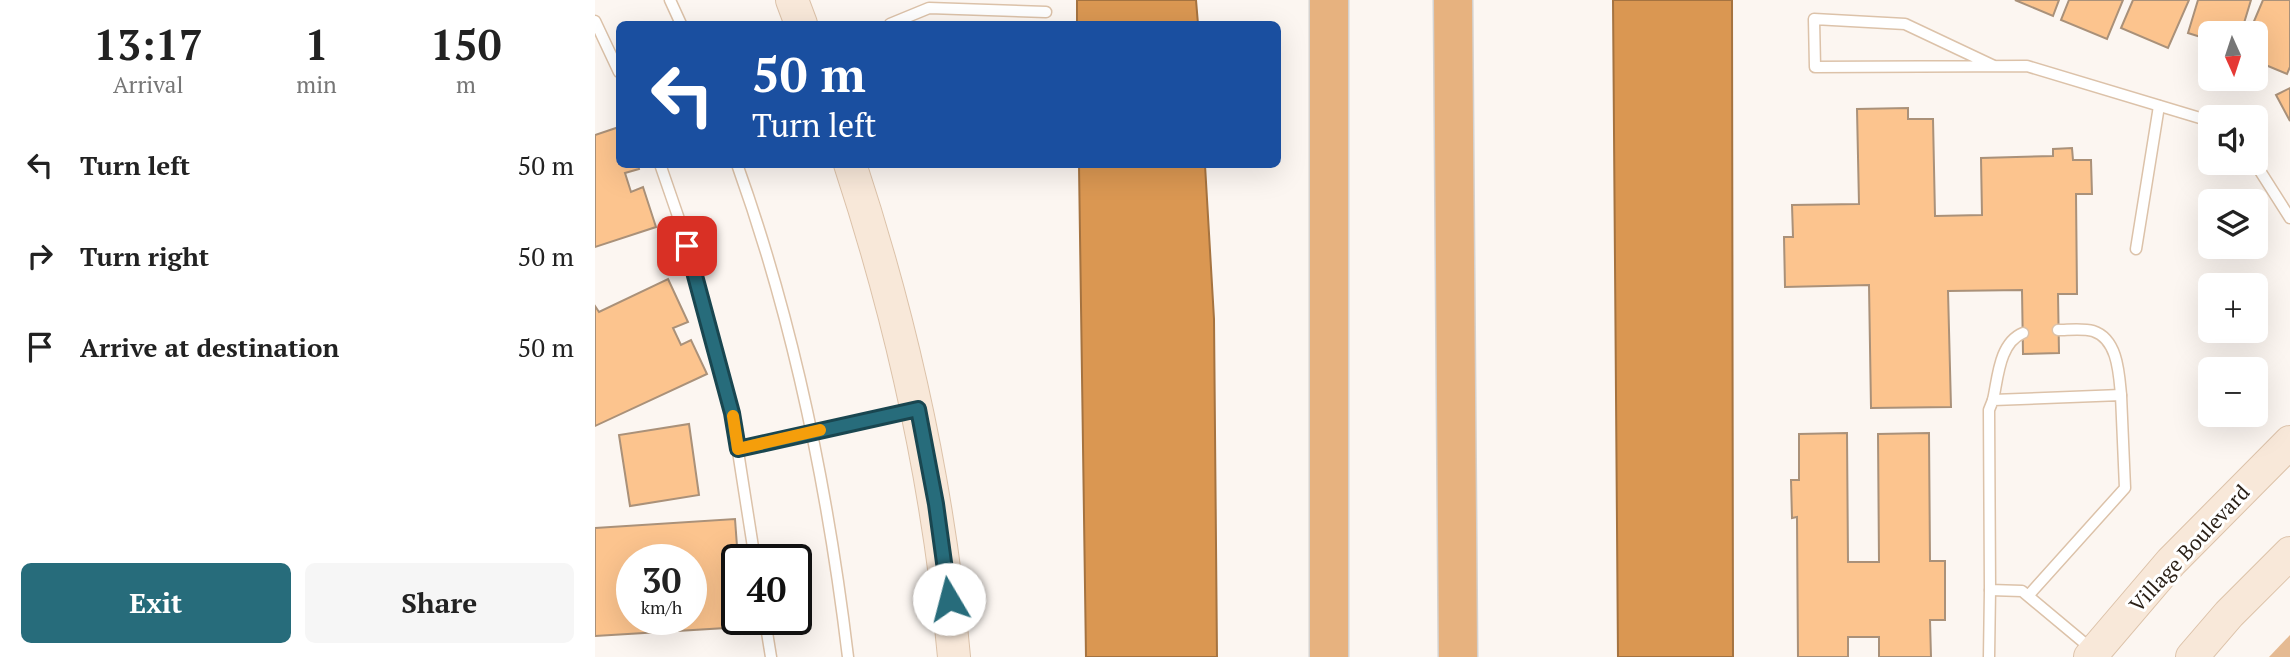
<!DOCTYPE html>
<html lang="en">
<head>
<meta charset="utf-8">
<style>
	:root { --surface:#fff; --page:#f6f6f6; --text:#222; --muted:#767676; --accent:#276c7b }
	body { margin:0; font-family:"PT Serif",serif; background:var(--page); color:var(--text); height:100vh; display:flex; flex-direction:column; font-size:26px; white-space:nowrap }
	* { box-sizing:border-box; margin:0 }
	p { font-size:23px; color:var(--muted) }
	.icon { flex:none; width:38px; height:38px; fill:none; stroke:currentColor; stroke-width:2; stroke-linecap:round; stroke-linejoin:round }
	.map { position:relative; flex:1; overflow:hidden }
	.panel { display:flex; flex-direction:column; background:var(--surface); width:595px }
	.panel>* { flex:none }
	.top-card { position:absolute; left:21px; top:21px; width:665px; height:147px; border-radius:10px; box-shadow:0 7px 28px #0002; background:#1a4fa0; color:#fff; overflow:hidden }
	.needle { width:46px; rotate:177deg }
	.controls { position:absolute; left:1603px; top:21px; display:grid; gap:14px }
	.controls a { display:grid; place-items:center; width:70px; height:70px; border-radius:10px; background:var(--surface); box-shadow:0 7px 28px #0002; font-size:35px }
	.speed { position:absolute; left:21px; top:544px; display:flex; gap:14px; font-size:35px; font-weight:700; text-align:center }
	.speed>* { display:grid; place-content:center; width:91px; height:91px; border-radius:50%; background:var(--surface); box-shadow:0 7px 28px #0002; line-height:1 }
	.speed small { font-size:18px; font-weight:400 }
	.speed .limit { border:4px solid #111; border-radius:10px; background:#fff; color:#111 }
	.pin { position:absolute; display:grid; place-items:center; width:60px; height:60px; color:#fff; margin:-30px; border-radius:14px; box-shadow:0 4px 10px #0006 }
	.me { position:absolute; width:77px; margin:-38px; rotate:352deg; stroke-linejoin:round; filter:drop-shadow(0 0 5px #0008) }
	.turn { display:flex; align-items:center; gap:24px; height:147px; padding:0 21px; font-size:32px }
	.turn .icon { width:91px; height:91px; stroke-width:2.5 }
	.turn b { display:block; font-size:49px; line-height:60px }
	.eta { display:flex; justify-content:space-evenly; align-items:center; height:119px; text-align:center }
	.eta b { font-size:42px; font-weight:600; line-height:49px }
	.cta { display:flex; gap:14px; margin-top:auto; padding:14px 21px }
	.cta a { flex:1; height:80px; border-radius:10px; background:var(--accent); color:#fff; font-size:28px; font-weight:600; line-height:80px; text-align:center }
	.cta a+a { background:var(--page); color:var(--text) }
	ul { padding:0; list-style:none }
	li { display:flex; align-items:center; gap:21px; height:91px; padding:0 21px }
	li div { flex:1 }
	li b { display:block; font-size:26px }
	li em { font-style:normal }
	main { display:flex; flex:1; min-height:0 }
	.map>svg:first-child { display:block }
	.green { fill:#e5ba92 }
	.water { fill:#da9752; stroke:#a57340; stroke-width:2 }
	.building { fill:#fcc48e; stroke:#aa9179; stroke-width:2; fill-rule:evenodd }
	.lines { fill:none; stroke-linecap:round; stroke-linejoin:round }
	.lane-casing { stroke:#dcc2a9; stroke-width:13 }
	.secondary-casing { stroke:#dcc2a9; stroke-width:34 }
	.highway-casing { stroke:#d4d2d0; stroke-width:41 }
	.lane { stroke:#fff; stroke-width:10 }
	.secondary { stroke:#f8e8d9; stroke-width:32 }
	.highway { stroke:#e7b27f; stroke-width:38 }
	.route-casing { stroke:#194650; stroke-width:18 }
	.route { stroke:#276c7b; stroke-width:12 }
	.slow { stroke:#f59e0b; stroke-width:12 }
	.labels { text-anchor:middle; dominant-baseline:central; stroke-width:6; stroke-linejoin:round; paint-order:stroke }
	.street-label { font-size:21px; fill:#291f16; stroke:#fff }
</style>
</head>
<body>
<main>
<section class="panel">
<div class="eta">
<div><b>13:17</b><p>Arrival</p></div>
<div><b>1</b><p>min</p></div>
<div><b>150</b><p>m</p></div>
</div>
<ul>
<li><svg class="icon" aria-label="left" viewBox="0 0 24 24"><path d="M17 20v-9H6M10 6l-5 5 5 5"/></svg><div><b>Turn left</b></div><em>50 m</em></li>
<li><svg class="icon" aria-label="right" viewBox="0 0 24 24"><path d="M7 20v-9h11M14 6l5 5-5 5"/></svg><div><b>Turn right</b></div><em>50 m</em></li>
<li><svg class="icon" aria-label="arrive" viewBox="0 0 24 24"><path d="M6 21V4h12l-3 4 3 4H6"/></svg><div><b>Arrive at destination</b></div><em>50 m</em></li>
</ul>
<div class="cta"><a>Exit</a><a>Share</a></div>
</section>
<div class="map">
<svg width="1695" height="657" viewBox="0 0 1695 657">
	<rect width="100%" height="100%" fill="#fcf6f1"/>
	<path class="green" d="M1695,635V657H1674Z"/>
	<g class="water">
		<path d="M482,0H601L603,24H482Z"/>
		<path d="M1018,0H1137L1138,657H1023Z"/>
		<path d="M484,165H610L619,319L622,657H491Z"/>
	</g>
	<g class="building">
		<path d="M1420,0H1464L1458,16Z"/>
		<path d="M1474,0H1528L1512,39L1466,20Z"/>
		<path d="M1538,0H1594L1573,48L1526,28Z"/>
		<path d="M1603,0H1656L1646,33H1615V40L1593,33Z"/>
		<path d="M1668,0H1695V67L1692,74L1661,61V33H1654Z"/>
		<path d="M1695,88V121L1681,95Z"/>
		<path d="M1313,108V119H1338L1340,216L1387,215L1386,158L1458,156V149L1477,148L1478,160H1496L1497,194H1481L1482,294H1463L1464,353L1428,354L1427,290L1353,291L1356,407L1276,408L1274,285L1190,287L1189,237H1198L1197,205L1264,204L1262,109Z"/>
		<path d="M24,127V164H43L44,169L30,173L36,192L48,187L61,227L0,247V135Z"/>
		<path d="M73,279L93,322L78,328L86,345L96,340L112,374L0,426V306L4,312Z"/>
		<path d="M94,424L104,495L35,506L24,435Z"/>
		<path d="M1252,433L1253,562H1284L1283,434L1334,433L1335,561H1350V620H1335L1336,657H1284V637H1253V657H1203L1202,517L1197,518L1196,480H1204V434Z"/>
		<path d="M140,519L143,560L142,565L129,566L130,584H142V620H147V627L0,636V528ZM37,560H96V620H37Z"/>
	</g>
	<g class="lines">
		<defs>
			<g id="lane">
				<path d="M75,0L86,24"/>
				<path d="M0,21L24,72"/>
				<path d="M295,24L334,8L451,12"/>
				<path d="M1399,66L1310,24L1219,19L1220,67L1432,66L1615,121"/>
				<path d="M1660,163L1695,218"/>
				<path d="M65,164L85,222L137,413L160,560"/>
				<path d="M142,164C199,323 233,490 253,657"/>
				<path d="M1541,249L1564,106"/>
				<path d="M1463,330C1473,330 1488,328 1498,331C1523,339 1524,374 1526,395"/>
				<path d="M1398,400C1403,378 1404,343 1428,333"/>
				<path d="M143,449L318,410"/>
				<path d="M1433,596L1530,488L1526,395L1398,400L1394,410L1395,590L1427,591L1499,651"/>
				<path d="M170,620L176,657"/>
				<path d="M1394,657L1395,590"/>
			</g>
			<g id="secondary">
				<path d="M197,0L206,24"/>
				<path d="M255,164C308,325 344,489 359,657"/>
				<path d="M1495,657L1576,562L1695,442"/>
				<path d="M1597,657L1634,614L1695,553"/>
			</g>
			<g id="highway">
				<path d="M858,0L863,657"/>
				<path d="M734,657V0"/>
			</g>
		</defs>
		<use href="#lane" class="lane-casing"/>
		<use href="#secondary" class="secondary-casing"/>
		<use href="#highway" class="highway-casing"/>
		<use href="#lane" class="lane"/>
		<use href="#secondary" class="secondary"/>
		<use href="#highway" class="highway"/>
	</g>
	<g class="lines">
		<defs>
			<path id="route" d="M92,246L137,413L143,449L323,409L341,504L354,599"/>
		</defs>
		<use href="#route" class="route-casing"/>
		<use href="#route" class="route"/>
		<path class="slow" d="M138,416L143,449L225,430"/>
	</g>
	<g class="labels">
		<g class="street-label">
			<text transform="translate(1594 548) rotate(-47)">Village Boulevard</text>
		</g>
	</g>
</svg>
<div class="controls">
<a><svg class="needle" viewBox="-14 -14 28 28"><path d="M0-13l5 13h-10z" fill="#e53935"/><path d="M0 13l5-13h-10z" fill="#767676"/></svg></a>
<a><svg class="icon" aria-label="sound" viewBox="0 0 24 24"><path d="M4 9h4l5-4v14l-5-4H4zM17 9q2 3 0 6"/></svg></a>
<a><svg class="icon" aria-label="layers" viewBox="0 0 24 24"><path d="M12 4l9 5-9 5-9-5zM3 14l9 5 9-5"/></svg></a>
<a>+</a>
<a>−</a>
</div>
<div class="speed"><div>30<small>km/h</small></div><div class="limit">40</div></div>
<div class="pin" style="left:92px;top:246px;background:#d93025"><svg class="icon" aria-label="arrive" viewBox="0 0 24 24"><path d="M6 21V4h12l-3 4 3 4H6"/></svg></div>
<svg class="me" style="left:354px;top:599px" viewBox="-20 -20 40 40"><circle r="19" fill="#fff"/><path d="M0-13L10 11 0 6-10 11z" fill="#276c7b"/></svg>
<div class="top-card">
<div class="turn"><svg class="icon" aria-label="left" viewBox="0 0 24 24"><path d="M17 20v-9H6M10 6l-5 5 5 5"/></svg><div><b>50 m</b>Turn left</div></div>
</div>
</div>
</main>
</body>
</html>
